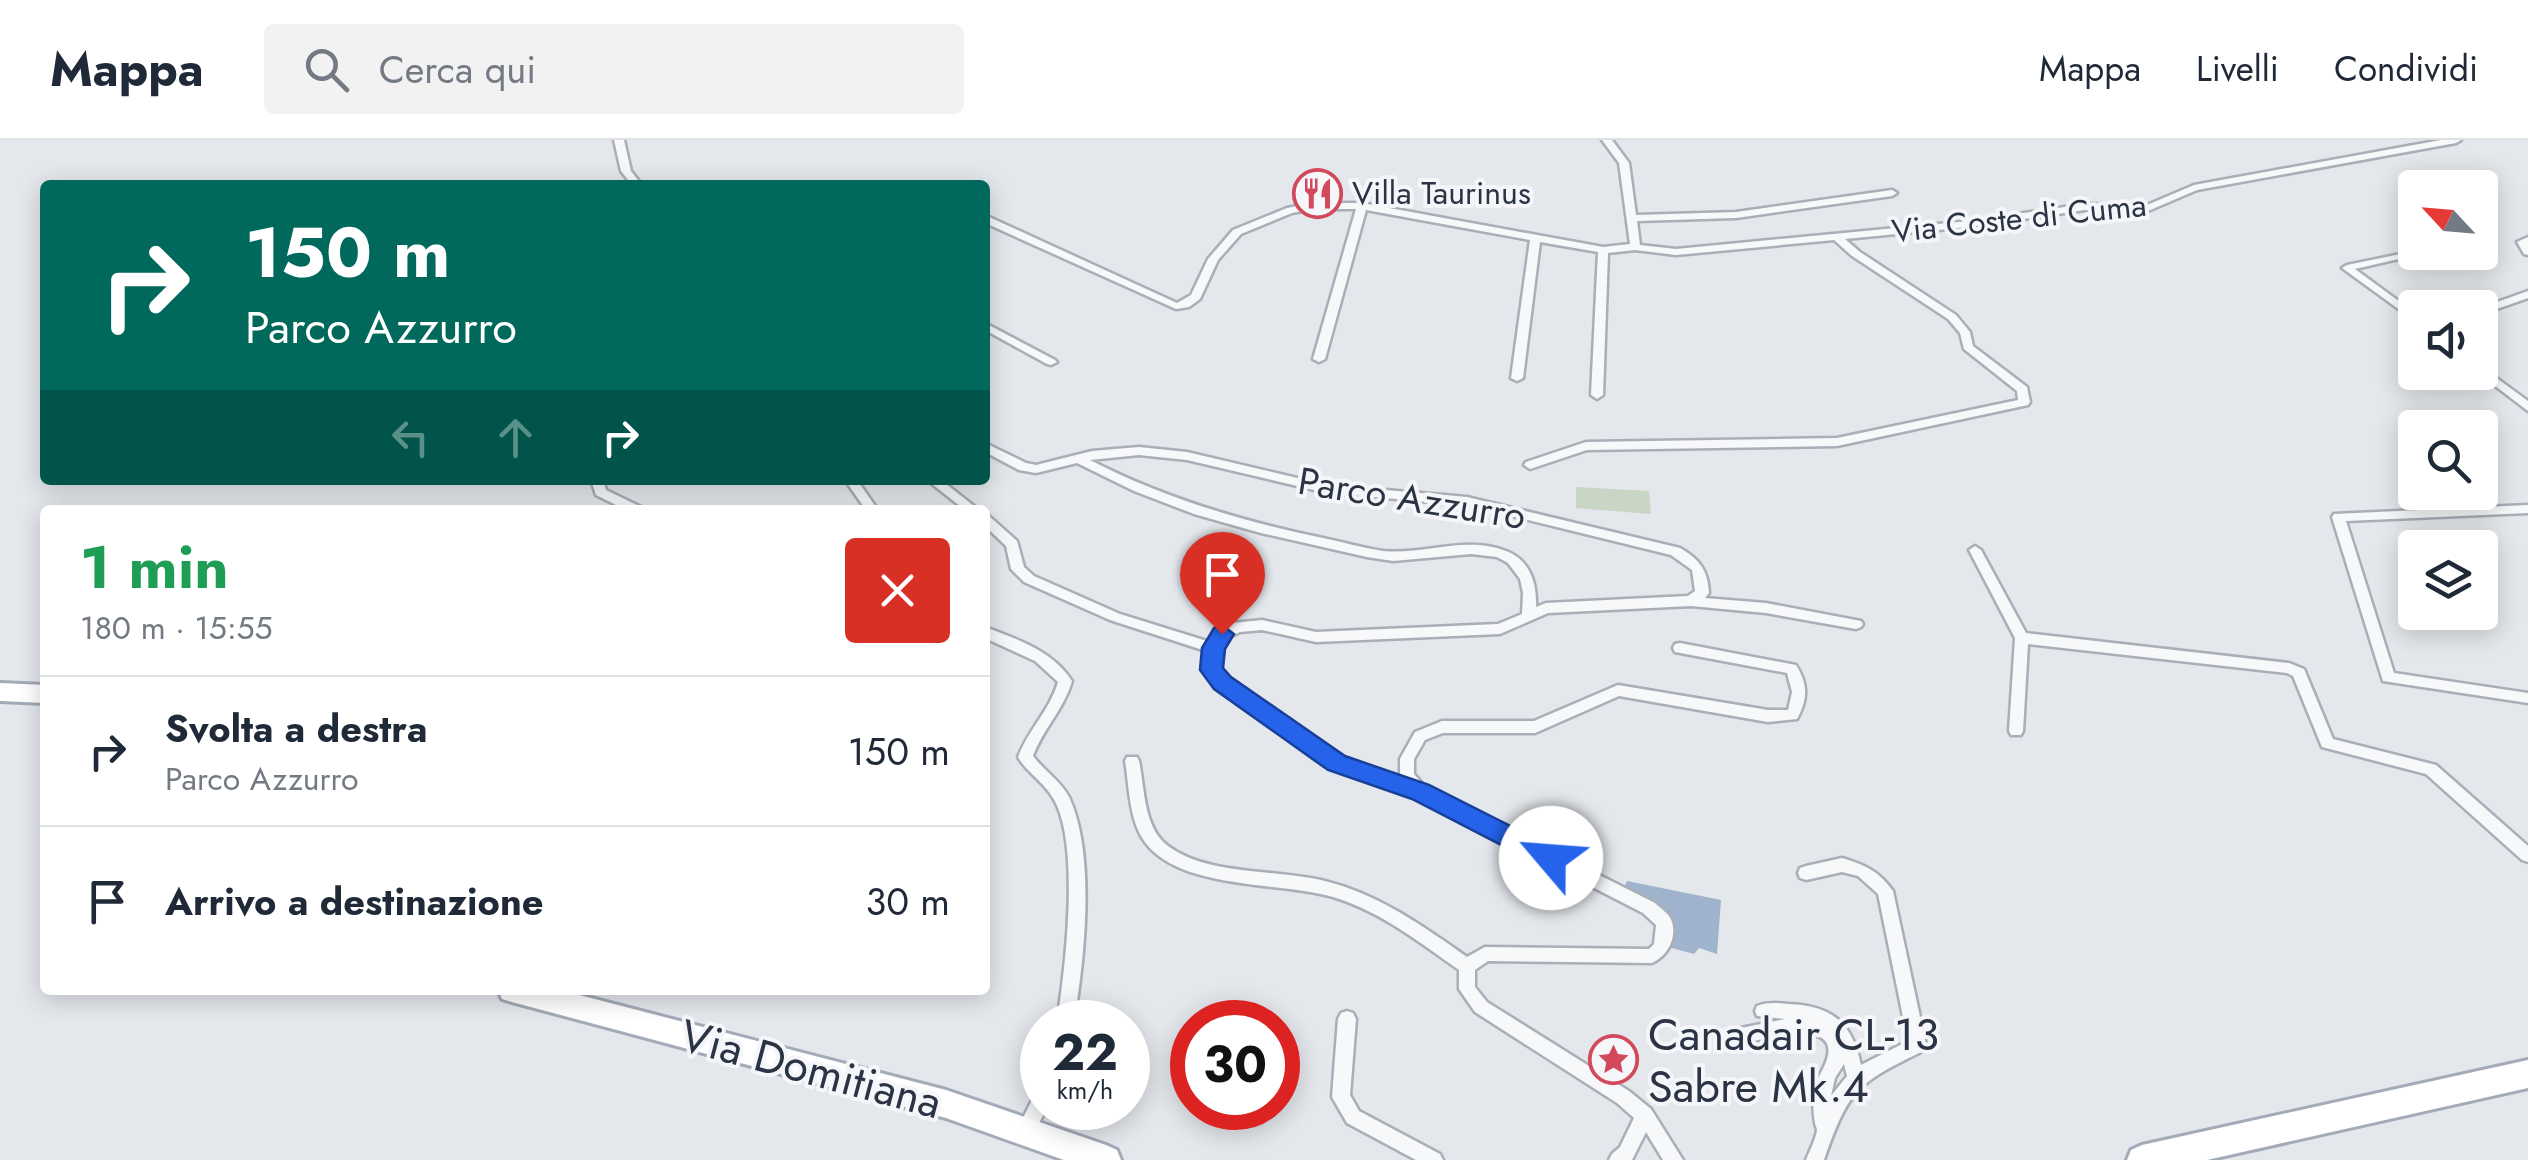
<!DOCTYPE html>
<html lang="it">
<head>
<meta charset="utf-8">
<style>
	:root { --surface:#fff; --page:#f2f2f3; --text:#1f2937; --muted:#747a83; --line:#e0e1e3 }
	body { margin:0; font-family:Jost,sans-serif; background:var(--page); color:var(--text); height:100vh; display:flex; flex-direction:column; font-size:38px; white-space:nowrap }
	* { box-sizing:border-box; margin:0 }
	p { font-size:32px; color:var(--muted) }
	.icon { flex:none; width:55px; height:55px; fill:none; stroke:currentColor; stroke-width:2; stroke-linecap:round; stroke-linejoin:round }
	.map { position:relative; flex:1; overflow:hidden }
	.drawer { position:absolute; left:40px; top:365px; width:950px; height:490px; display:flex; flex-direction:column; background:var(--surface); border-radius:10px; box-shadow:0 5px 25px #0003 }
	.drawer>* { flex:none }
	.banner { position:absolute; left:40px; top:40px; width:950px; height:305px; border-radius:10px; box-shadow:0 5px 25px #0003; background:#00695c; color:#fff; overflow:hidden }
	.needle { width:65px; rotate:296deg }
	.fabs { position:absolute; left:2398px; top:30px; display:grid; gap:20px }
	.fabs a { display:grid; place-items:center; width:100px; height:100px; border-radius:10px; background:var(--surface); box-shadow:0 5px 25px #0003; font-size:50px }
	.speed { position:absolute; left:1020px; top:860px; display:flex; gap:20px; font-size:50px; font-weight:700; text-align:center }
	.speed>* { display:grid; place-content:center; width:130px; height:130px; border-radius:50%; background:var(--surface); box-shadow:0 5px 25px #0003; line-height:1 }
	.speed small { font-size:25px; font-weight:400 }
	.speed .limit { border:15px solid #d22; background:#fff; color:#111 }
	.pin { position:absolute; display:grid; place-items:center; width:85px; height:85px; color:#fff; margin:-102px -42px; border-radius:50% 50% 50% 0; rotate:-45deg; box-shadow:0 0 10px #0007 }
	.pin .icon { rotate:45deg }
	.me { position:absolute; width:110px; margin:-55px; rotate:297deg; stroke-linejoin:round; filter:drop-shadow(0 0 8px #0008) }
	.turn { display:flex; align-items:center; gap:35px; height:210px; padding:0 40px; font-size:45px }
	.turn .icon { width:130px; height:130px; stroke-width:2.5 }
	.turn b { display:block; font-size:70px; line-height:85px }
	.lanes { display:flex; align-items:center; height:95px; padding:0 40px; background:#0003; justify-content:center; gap:50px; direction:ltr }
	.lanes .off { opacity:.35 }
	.round { display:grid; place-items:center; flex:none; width:105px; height:105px; border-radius:10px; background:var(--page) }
	.overview { display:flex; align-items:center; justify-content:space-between; height:170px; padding:0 40px }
	h1 { font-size:60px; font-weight:700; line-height:75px; color:#1e9e55 }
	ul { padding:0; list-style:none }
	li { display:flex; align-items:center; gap:30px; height:150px; padding:0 40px; border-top:2px solid var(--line) }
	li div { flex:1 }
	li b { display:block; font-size:38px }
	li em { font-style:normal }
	header { display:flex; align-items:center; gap:60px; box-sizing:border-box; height:140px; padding:0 50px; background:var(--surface); border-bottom:2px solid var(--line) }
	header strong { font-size:48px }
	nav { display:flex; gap:55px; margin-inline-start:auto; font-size:35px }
	.search { width:700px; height:90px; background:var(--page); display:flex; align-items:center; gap:25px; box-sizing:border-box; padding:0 35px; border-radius:10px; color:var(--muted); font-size:38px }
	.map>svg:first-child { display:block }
	.green { fill:#c9d6c5 }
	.water { fill:#9fb4cc }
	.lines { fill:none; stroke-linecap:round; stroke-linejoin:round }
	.minor-casing { stroke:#a9aeb7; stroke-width:5 }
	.primary-casing { stroke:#a3abb8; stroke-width:6 }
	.minor { fill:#f7f8fa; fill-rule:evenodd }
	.primary { fill:#fff; fill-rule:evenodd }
	.route { fill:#2563eb; stroke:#184099; stroke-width:2.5 }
	.labels { text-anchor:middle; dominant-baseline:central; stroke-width:8; stroke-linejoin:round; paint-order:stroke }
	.far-poi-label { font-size:32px; fill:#2b3445; stroke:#f4f6f9; text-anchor:start }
	.far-street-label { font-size:32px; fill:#2b3445; stroke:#f4f6f9 }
	.street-label { font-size:38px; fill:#2b3445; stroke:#f4f6f9 }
	.near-poi-label { font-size:45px; fill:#2b3445; stroke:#f4f6f9; text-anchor:start }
	.near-street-label { font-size:45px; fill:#2b3445; stroke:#f4f6f9 }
</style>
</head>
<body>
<header>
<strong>Mappa</strong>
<div class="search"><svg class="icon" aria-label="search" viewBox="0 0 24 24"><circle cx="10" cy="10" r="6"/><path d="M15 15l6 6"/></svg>Cerca qui</div>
<nav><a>Mappa</a><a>Livelli</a><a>Condividi</a></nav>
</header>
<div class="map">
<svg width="2528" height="1020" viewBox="0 0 2528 1020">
	<rect width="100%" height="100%" fill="#e4e7ec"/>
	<path class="green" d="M1576,347L1649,351L1651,374L1576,368Z"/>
	<path class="water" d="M1627,741L1721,760L1717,814L1699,808L1694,814L1668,807C1684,768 1655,760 1624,748Z"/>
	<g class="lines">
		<defs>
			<g id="minor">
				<path d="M614,0H624L631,31L642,45H632L621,31Z"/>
				<path d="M1602,0H1612L1629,23L1636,75L1736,72L1892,50L1897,53L1892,56L1736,78L1637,81L1640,105L1676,109L1969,81L2085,64L2147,65L2194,45L2441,0H2461L2456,3L2197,50L2148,71L2085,70L1969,87L1845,99L1860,112L1956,175L1970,192L1973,206L2027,247L2030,262L2028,265L1837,306L1587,310L1530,329L1524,325L1526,322L1586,302L1837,298L2018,260L2017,251L1964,209L1960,193L1948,179L1852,116L1834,100L1676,115L1635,110L1608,113L1603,255L1597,259L1591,255L1598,112L1540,102L1523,238L1517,241L1511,238L1530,100L1366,70L1325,219L1319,222L1313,219L1356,69H1313L1292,73L1241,94L1218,120L1200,159L1189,167L1176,169L985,83V76L989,77L1177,163L1191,155L1208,119L1233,90L1287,68L1313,63H1362L1603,107L1630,104L1619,23Z"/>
				<path d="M2528,97V115L2524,114L2517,102Z"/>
				<path d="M2415,111L2429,112L2355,129L2415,173V181L2342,128L2347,125Z"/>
				<path d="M2528,151V158L2480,175V168Z"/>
				<path d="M985,183L1055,220L1057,222L1051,225L1047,224L985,190Z"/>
				<path d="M2480,226L2528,261V271L2477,232H2480Z"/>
				<path d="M985,303L1026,323L1036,325L1092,311L1139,307L1187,312L1327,345L1467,357L1680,408C1699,419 1708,430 1709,453L1705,458L1766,463L1861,481L1863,484L1861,487L1856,489L1766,473L1691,466L1548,473L1500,494L1316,502L1262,490L1240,492L1227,498L1220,509L1218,529L1227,539L1342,619L1400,639V619L1415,592L1442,581H1534L1618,545L1768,570H1788L1792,552L1787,533L1675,512L1673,508L1675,504L1680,503L1796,525C1808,544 1808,559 1797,579L1768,582L1619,556L1535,593H1443L1425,600L1414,619V634L1426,648L1655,763C1660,768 1670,774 1672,782C1677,799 1667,816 1652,823L1488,821L1475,830V847L1487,862L1629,951L1651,969L1683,1020H1663L1646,992L1632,1020H1609L1612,1014L1620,1007L1634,978L1617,963L1475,872L1459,849V830C1419,802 1380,771 1333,757C1279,741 1172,751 1141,696C1129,674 1129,645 1125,621L1127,617H1137L1139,621C1145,649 1143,687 1168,706C1208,736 1278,729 1325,741C1378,754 1423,786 1467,817L1485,807L1649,809L1654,804L1656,785L1643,773L1415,656L1332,627L1217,547L1204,530L1206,511L1110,480L1024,442L1011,429L1006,406L985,386V375L989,376L1017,401L1024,427L1034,436L1120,474L1210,502L1217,490L1233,483L1262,480L1316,492L1498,484L1522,474L1523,453L1520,439L1508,423L1497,417L1471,414L1393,421L1367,417L1261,393L1194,374L1134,351L1077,323L1036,333L1019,330L985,312ZM1139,315L1187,320L1327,353L1467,365L1671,415L1692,430L1695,451L1688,456L1546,463L1536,467C1537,443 1530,420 1506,411C1466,395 1424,415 1383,411C1363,408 1343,402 1323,398C1241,381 1164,358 1090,320Z"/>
				<path d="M591,340H603L606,350L641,367L643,370H626L596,355Z"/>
				<path d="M845,340H857L878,370H866Z"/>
				<path d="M927,340H941L979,370H965Z"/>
				<path d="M2528,365V373L2346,381L2394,533L2528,553V563L2383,541L2332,377L2334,374Z"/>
				<path d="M1975,406L1981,410L2026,493L2289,523L2304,529L2333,599L2436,625L2528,706V722L2522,720L2426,634L2322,607L2293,536L2287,533L2028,504L2023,591L2021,595H2011L2009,591L2015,498L1969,410Z"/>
				<path d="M985,487C1017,499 1053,511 1072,541C1064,569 1043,589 1033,616C1044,631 1061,641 1069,657C1096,715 1084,820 1074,882H1057C1065,830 1081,703 1053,658C1044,642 1027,633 1018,617C1028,590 1050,570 1058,542L1035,521L985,498Z"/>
				<path d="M1842,718C1865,725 1879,731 1893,751L1926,905L1923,911C1856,944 1849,949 1824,1020H1806C1809,1012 1816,999 1817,990C1817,988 1815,985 1815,983C1813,973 1813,961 1814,951C1816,938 1826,927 1828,915C1835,878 1759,900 1741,904L1735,902L1732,896L1735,890L1741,888L1785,879L1757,876L1755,871L1757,866C1767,862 1778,863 1789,864C1833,866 1852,883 1861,925L1908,901L1878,754L1858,736L1842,732L1806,740L1800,738L1798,733L1800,728L1806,726ZM1844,924L1847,936L1831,956L1835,938Z"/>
				<path d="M1347,871L1353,873L1356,879L1350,955L1359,971L1440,1014L1443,1020H1416L1347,983L1332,957L1338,879L1341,873Z"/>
				<path d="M1042,950V968H1047L1031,998L1025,1001L1019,998L1016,992L1036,952Z"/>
			</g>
			<g id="primary">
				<path d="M0,543L45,545V563L0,561Z"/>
				<path d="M498,850H560L946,950L1106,1005L1117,1010L1121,1020H1064L946,978L512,862L502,859Z"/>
				<path d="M2528,920V948L2207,1020H2127L2131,1010L2142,1005Z"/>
			</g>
		</defs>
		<use href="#minor" class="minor-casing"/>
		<use href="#primary" class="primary-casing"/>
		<use href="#minor" class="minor"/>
		<use href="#primary" class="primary"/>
	</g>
	<path class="route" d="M1222,485L1234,494L1225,509L1223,528L1231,537L1345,616L1429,645L1560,711L1564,718L1560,726L1551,729L1542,726L1412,659L1328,630L1214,549L1200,530L1202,508L1214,488Z"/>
	<defs>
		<symbol id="restaurant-ring" viewBox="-11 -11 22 22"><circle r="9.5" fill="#f4f6f9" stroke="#d1495b" stroke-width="1.5"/><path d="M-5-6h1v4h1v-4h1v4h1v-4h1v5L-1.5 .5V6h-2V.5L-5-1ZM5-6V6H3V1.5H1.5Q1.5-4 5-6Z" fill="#d1495b"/></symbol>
		<symbol id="sight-ring" viewBox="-11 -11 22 22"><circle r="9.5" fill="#f4f6f9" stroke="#d1495b" stroke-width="1.5"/><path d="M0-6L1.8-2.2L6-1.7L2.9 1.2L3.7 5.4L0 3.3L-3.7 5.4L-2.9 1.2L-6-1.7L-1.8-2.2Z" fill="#d1495b"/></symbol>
	</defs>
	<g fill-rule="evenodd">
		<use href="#restaurant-ring" x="1290" y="26" width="55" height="55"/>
		<use href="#sight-ring" x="1586" y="892" width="55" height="55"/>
	</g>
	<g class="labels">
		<g class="far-poi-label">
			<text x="1352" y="53">Villa Taurinus</text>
		</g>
		<g class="far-street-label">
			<text transform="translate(2019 78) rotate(-6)">Via Coste di Cuma</text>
		</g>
		<g class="street-label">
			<text transform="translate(1412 358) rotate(9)">Parco Azzurro</text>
		</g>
		<g class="near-poi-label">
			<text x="1648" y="894">Canadair CL-13<tspan x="1648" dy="52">Sabre Mk.4</tspan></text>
		</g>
		<g class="near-street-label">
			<text transform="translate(811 929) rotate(15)">Via Domitiana</text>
		</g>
	</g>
</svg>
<div class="fabs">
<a><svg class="needle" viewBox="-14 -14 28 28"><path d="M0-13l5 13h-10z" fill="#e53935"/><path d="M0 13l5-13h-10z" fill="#747a83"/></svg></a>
<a><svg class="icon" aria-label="sound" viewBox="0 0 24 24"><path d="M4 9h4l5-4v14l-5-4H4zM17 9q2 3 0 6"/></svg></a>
<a><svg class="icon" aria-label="search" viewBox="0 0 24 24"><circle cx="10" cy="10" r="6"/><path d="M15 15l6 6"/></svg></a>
<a><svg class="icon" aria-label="layers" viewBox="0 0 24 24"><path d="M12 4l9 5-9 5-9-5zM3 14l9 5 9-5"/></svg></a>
</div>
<div class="speed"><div>22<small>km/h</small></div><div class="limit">30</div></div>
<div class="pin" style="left:1222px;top:494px;background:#d93025"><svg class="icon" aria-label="arrive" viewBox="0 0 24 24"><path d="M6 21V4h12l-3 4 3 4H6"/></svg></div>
<svg class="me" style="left:1551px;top:718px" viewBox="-20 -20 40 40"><circle r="19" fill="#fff"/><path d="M0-13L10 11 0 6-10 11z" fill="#2563eb"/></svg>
<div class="banner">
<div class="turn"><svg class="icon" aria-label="right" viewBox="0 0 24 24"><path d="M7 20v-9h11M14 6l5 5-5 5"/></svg><div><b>150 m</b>Parco Azzurro</div></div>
<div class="lanes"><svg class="icon off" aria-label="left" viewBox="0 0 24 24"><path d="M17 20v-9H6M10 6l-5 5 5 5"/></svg><svg class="icon off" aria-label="ahead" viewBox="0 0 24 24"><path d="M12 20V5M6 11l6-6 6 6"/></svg><svg class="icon" aria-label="right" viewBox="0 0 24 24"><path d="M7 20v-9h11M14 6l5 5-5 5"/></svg></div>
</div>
<section class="drawer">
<div class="overview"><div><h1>1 min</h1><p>180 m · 15:55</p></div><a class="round" style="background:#d93025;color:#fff"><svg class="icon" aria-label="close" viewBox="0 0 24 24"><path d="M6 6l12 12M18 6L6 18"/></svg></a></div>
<ul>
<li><svg class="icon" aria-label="right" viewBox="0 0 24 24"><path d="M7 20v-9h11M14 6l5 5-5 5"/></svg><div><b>Svolta a destra</b><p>Parco Azzurro</p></div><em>150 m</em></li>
<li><svg class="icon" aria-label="arrive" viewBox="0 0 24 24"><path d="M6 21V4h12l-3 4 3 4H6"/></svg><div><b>Arrivo a destinazione</b></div><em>30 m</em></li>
</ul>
</section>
</div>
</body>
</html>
